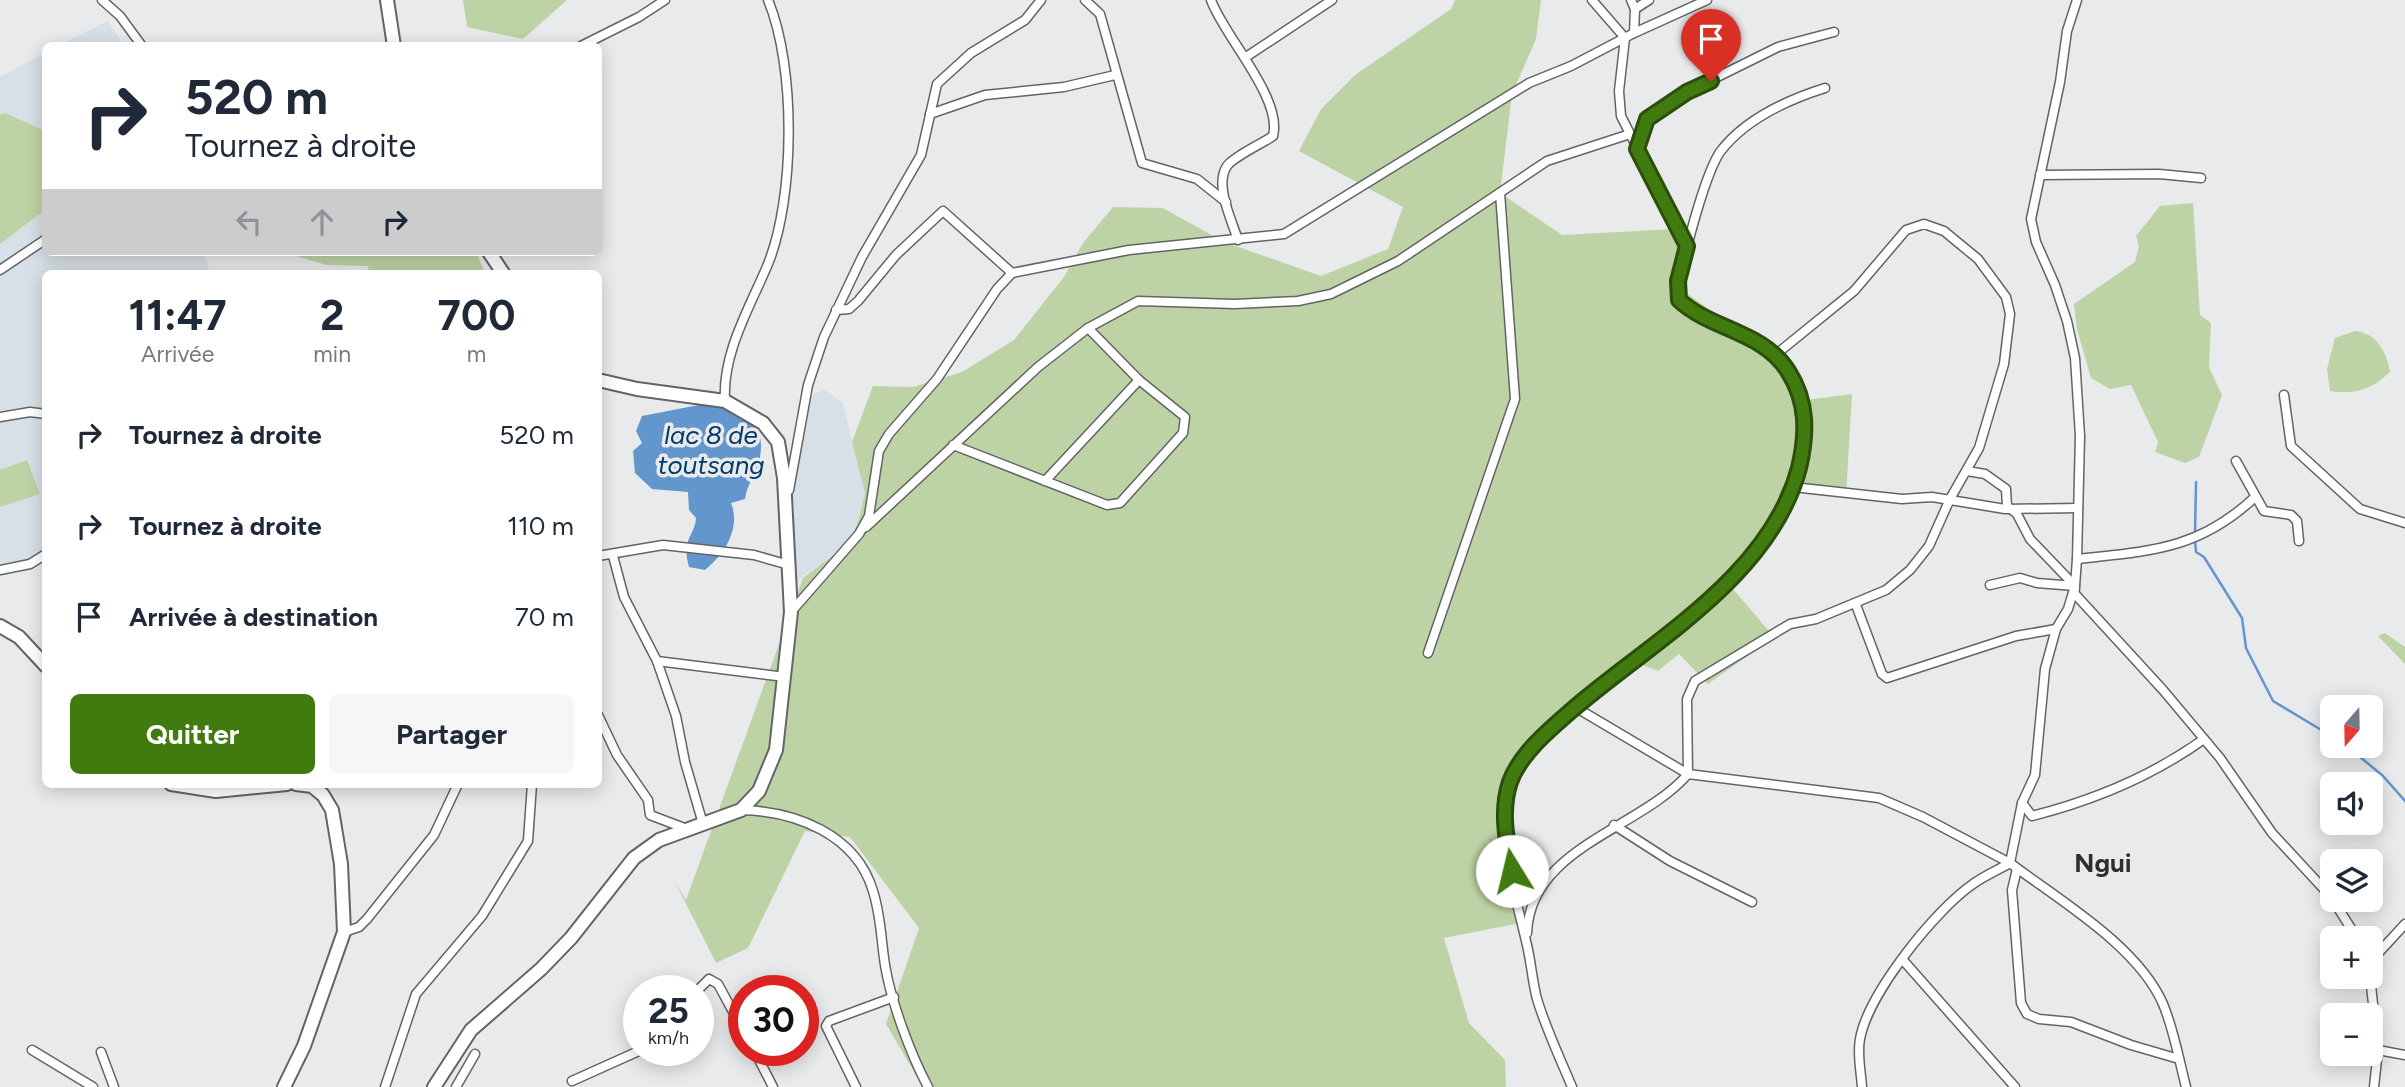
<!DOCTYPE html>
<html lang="fr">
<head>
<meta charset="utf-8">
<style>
	:root { --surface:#fff; --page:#f6f6f7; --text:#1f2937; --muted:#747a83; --accent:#417a0f }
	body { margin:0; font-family:Figtree,sans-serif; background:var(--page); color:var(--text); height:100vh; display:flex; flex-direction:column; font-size:26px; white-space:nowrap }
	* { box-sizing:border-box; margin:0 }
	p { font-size:23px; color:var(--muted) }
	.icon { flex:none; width:38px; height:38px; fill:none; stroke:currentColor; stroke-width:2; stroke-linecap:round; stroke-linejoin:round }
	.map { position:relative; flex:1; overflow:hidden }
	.side { position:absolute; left:42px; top:270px; width:560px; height:518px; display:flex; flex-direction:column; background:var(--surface); border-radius:10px; box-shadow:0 4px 18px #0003 }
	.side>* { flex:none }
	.guide { position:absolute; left:42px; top:42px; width:560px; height:214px; border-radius:10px; box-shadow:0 4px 18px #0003; background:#fff; color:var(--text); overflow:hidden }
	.needle { width:46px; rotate:200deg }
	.buttons { position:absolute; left:2320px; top:695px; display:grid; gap:14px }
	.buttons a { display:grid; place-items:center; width:63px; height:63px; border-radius:10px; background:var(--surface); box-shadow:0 4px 18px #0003; font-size:35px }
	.speed { position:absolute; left:623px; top:975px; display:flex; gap:14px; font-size:35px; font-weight:700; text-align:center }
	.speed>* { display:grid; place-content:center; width:91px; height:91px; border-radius:50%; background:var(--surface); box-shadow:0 4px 18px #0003; line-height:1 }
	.speed small { font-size:18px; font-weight:400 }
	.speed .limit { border:10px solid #d22; background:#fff; color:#111 }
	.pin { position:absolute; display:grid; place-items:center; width:60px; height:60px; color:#fff; margin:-72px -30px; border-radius:50% 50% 50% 0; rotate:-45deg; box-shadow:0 0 7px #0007 }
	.pin .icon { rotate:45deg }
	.me { position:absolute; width:77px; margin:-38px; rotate:351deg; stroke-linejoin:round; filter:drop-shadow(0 0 5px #0008) }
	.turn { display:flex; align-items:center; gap:24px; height:147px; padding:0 28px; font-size:32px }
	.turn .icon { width:91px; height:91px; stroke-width:2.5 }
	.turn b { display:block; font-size:49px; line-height:60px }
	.lanes { display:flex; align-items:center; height:66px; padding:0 28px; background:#0003; justify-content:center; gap:35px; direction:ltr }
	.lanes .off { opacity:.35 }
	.eta { display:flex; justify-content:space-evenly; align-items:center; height:119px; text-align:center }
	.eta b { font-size:42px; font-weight:700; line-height:49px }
	.cta { display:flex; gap:14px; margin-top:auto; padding:14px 28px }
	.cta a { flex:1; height:80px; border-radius:10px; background:var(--accent); color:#fff; font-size:28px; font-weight:700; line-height:80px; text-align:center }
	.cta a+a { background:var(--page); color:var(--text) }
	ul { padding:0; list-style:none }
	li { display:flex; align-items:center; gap:21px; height:91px; padding:0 28px }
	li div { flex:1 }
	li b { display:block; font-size:26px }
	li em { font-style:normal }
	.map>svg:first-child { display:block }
	.built { fill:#d7e0e6 }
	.green { fill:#bed3a5 }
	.water { fill:#6496ce }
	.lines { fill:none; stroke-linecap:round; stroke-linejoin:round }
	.stream { stroke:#6496ce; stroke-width:2.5 }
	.street-casing { stroke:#626465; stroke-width:11 }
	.secondary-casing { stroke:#626465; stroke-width:16 }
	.street { stroke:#fff; stroke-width:8 }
	.secondary { stroke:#fff; stroke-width:12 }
	.route-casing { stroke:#2a4f0a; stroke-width:18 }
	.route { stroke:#417a0f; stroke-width:12 }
	.labels { text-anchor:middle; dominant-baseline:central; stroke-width:7; stroke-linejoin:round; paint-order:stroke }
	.water-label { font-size:26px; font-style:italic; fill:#00396c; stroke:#e8eaeb }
	.neighbourhood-label { font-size:26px; font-weight:bold; fill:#2e2e2f; stroke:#e8eaeb }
</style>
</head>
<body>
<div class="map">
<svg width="2405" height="1087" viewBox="0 0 2405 1087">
	<rect width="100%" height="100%" fill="#e8eaeb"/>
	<g class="built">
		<path d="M108,21L123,45H60Z"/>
		<path d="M45,53L46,252H203L209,269L208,273H46L45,553L29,564L0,576V77Z"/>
		<path d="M824,390L843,403L865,493L856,530L836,553L796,581L787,516L813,394Z"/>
	</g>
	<g class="green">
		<path d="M463,0H567L523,39L467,27Z"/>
		<path d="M1455,0H1541L1536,39L1512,94L1500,193L1562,235L1694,228L1680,288L1722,319L1780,350L1802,386L1806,400L1852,394L1846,496L1796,485L1775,526L1727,582L1774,637L1708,684L1679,654L1658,671L1629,660C1589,696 1507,754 1505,811C1504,843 1515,890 1520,923L1444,938L1469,1023L1505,1060L1506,1087H923L886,1024L919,928L850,837L805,831L748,948L716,963L675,882L686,900L803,578L836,553L856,530L865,493L852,442L873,386L913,387L962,372L1014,340L1064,277L1083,243L1113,207L1163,208L1224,242L1321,276L1388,249L1403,207L1299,151L1321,109L1355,75L1451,9Z"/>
		<path d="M5,113L45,131L46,209L0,244V115Z"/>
		<path d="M2193,203L2200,315L2211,323L2209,367L2222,395L2199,457L2185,463L2155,452L2158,442L2131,385L2110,389L2091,378L2077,329L2074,304L2135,262L2139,246L2136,236L2160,206Z"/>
		<path d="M293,252H476L485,273H371L367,266L327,265L293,255Z"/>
		<path d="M2355,331C2377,333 2387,353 2390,372C2372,389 2355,395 2330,391L2327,369L2335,338Z"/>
		<path d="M27,460L40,494L0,507V470Z"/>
		<path d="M2385,633L2405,647V664L2378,636Z"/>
	</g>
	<path class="water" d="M709,403C738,411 767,418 760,457C758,472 747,483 745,499L731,503C741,528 725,554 705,570L689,567C681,539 695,535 696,518L689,510L688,492L652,489L635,473L633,451L642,443L636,431L642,416Z"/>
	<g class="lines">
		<g class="stream">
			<path d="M2195,534L2196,482"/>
			<path d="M2195,541L2196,552L2204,557L2242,618L2246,648L2273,701L2333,737"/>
			<path d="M2347,746L2383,776L2405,801"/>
		</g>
		<defs>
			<g id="street">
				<path d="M102,0L120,16L142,46"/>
				<path d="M1085,0L1100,14L1142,163L1197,179L1226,202"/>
				<path d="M1211,0C1223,35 1283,98 1273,136C1263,143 1233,157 1227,166C1214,185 1232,221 1238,240"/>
				<path d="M1592,0L1625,38L1619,91L1621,116L1687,246"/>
				<path d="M2077,0L2067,31L2060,82L2031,219L2036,242L2055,285L2067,321L2075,358L2080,436L2077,559L2075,586L2068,609L2056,629L2045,669L2035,775L2022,803L2010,863C2059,900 2138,946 2163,1004C2174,1030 2179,1060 2186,1087"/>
				<path d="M1635,9L1649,0"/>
				<path d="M1634,33L1707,0"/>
				<path d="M581,46L639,17L665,0"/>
				<path d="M1246,57L1332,0"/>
				<path d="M930,114L985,95L1064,87L1115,75"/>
				<path d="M1637,149L1647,119L1687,92L1778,47L1834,32"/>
				<path d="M2040,175L2159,174L2201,178"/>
				<path d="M0,270L46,239"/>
				<path d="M836,310L849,309L858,301L896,255L943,211L1012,273"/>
				<path d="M2284,395L2291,446L2360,509L2405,523"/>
				<path d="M725,401C722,353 750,307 768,264C795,197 796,67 768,0"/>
				<path d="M0,417L30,412L46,414"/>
				<path d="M953,445L1107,505L1120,503L1183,433L1185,417L1139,380L1088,328"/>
				<path d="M2236,461L2264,511L2291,515L2297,521L2299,541"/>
				<path d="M1967,471L1985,474L2006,489L2007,506L2017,514L2030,539L2075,586L2037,583L2020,578L1990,585"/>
				<path d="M1045,481L1139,380"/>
				<path d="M1793,487L1902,499L1932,497L2005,509L2078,508"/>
				<path d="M789,490L808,385L824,337L862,257L921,155L937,84L971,53L1025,20L1041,0"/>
				<path d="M866,527L1038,367L1088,328L1138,301L1235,304L1298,301L1331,294L1398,261L1547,161L1630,134"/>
				<path d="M598,556L663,545L754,555L789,565"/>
				<path d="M613,556L624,597L657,661L676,716L685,762L703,824"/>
				<path d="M2077,559C2150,551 2198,550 2254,498"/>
				<path d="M0,570L30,564L46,554"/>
				<path d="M2075,589L2074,593L2163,690L2220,758L2272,833L2333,899"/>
				<path d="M1856,605L1882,674L1887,678L2016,636L2056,629"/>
				<path d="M791,612L859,534L869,516L879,451L889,434L937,379L997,289L1012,273L1129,250L1284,234L1529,83L1571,66L1634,33L1635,9L1631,0"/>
				<path d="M1428,653L1515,399L1500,193"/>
				<path d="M657,661L785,677"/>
				<path d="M1575,707L1688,774L1879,798L1923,817L2010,863"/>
				<path d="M598,715L617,755L648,800L650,815L687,829"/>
				<path d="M2022,803L2032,816C2095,800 2151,777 2204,739"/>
				<path d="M741,810C795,811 856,834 873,891C881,916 881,940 885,965C891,1002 911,1055 928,1087"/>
				<path d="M1614,825L1670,861L1752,902"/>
				<path d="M2017,869L2012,890L2021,1003L2027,1014L2039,1019L2071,1022L2131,1045L2179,1059"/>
				<path d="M2333,900L2357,938"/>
				<path d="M344,932L359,927L367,919L434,835L458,784"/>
				<path d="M1527,933C1530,847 1641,829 1688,774L1687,699L1695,681L1790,624L1816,619L1886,590L1910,570L1929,546L1950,499L1979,448L2004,364L2010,314L2006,297L1978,259L1944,231L1924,224L1906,230L1854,291L1774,356"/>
				<path d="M1902,959L2015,1087"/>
				<path d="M2371,961L2405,924"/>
				<path d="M2370,976L2378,1050L2374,1087"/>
				<path d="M698,990L709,979L718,984L744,1032"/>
				<path d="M32,1050L93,1087"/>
				<path d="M754,1050L773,1087"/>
				<path d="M2378,1050L2405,1055"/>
				<path d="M101,1052L114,1087"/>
				<path d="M572,1081L641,1050"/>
				<path d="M385,1087L416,994L482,916L528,841L532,784"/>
				<path d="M456,1087L475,1054"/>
				<path d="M856,1087L826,1026L829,1021L894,997"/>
				<path d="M1572,1087C1560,1058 1546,1029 1537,999C1532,980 1531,960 1526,941C1516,897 1493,825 1511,781C1522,752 1550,729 1573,710C1654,639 1770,578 1799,467C1807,433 1808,402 1788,371C1762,331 1711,330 1679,300L1678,281C1686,251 1704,176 1720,152C1745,119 1787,100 1825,88"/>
				<path d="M1862,1087C1861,1072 1857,1054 1860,1039C1868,994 1935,910 1973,884C1984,876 1998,870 2010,863"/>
			</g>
			<g id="secondary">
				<path d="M387,0L394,46"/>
				<path d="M489,252L503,273"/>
				<path d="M0,626L19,637L46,666"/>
				<path d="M171,784L216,791L287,784"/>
				<path d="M284,1087L304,1046L344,932L341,864L332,810L323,795L312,786L296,784"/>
				<path d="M434,1087L471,1030L541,969L571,938L634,858L659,840L741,810L759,791L776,750L791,612L784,478L778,442L763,423L725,401L637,389L598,380"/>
			</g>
		</defs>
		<use href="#street" class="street-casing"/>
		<use href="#secondary" class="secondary-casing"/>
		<use href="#street" class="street"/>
		<use href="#secondary" class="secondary"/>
	</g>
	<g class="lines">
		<defs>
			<path id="route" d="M1512,871C1507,842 1500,811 1510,782C1520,754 1550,729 1572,710C1652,641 1770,577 1799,468C1807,434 1808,402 1788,371C1763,331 1711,330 1679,300L1678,281L1687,246L1637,149L1647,119L1687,92L1711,81"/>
		</defs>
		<use href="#route" class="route-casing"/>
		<use href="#route" class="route"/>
	</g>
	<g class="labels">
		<g class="water-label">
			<text x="711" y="435">lac 8 de<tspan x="711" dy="30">toutsang</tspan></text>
		</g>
		<g class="neighbourhood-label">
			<text x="2103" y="863">Ngui</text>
		</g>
	</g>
</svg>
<div class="buttons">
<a><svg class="needle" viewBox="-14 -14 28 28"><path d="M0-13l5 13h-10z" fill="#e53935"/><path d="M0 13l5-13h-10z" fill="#747a83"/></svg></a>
<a><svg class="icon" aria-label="sound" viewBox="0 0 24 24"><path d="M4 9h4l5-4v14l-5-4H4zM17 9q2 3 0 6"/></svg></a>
<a><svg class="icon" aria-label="layers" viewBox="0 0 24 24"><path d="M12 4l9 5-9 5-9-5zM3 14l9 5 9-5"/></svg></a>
<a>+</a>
<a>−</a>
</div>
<div class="speed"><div>25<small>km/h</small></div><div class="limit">30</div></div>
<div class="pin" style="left:1711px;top:81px;background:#d93025"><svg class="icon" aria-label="arrive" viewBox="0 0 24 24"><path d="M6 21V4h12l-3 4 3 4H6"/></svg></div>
<svg class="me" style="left:1512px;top:871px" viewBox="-20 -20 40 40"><circle r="19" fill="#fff"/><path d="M0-13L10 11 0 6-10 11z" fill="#417a0f"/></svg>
<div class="guide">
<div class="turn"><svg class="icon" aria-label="right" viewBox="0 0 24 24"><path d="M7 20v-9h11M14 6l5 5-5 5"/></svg><div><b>520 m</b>Tournez à droite</div></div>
<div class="lanes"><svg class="icon off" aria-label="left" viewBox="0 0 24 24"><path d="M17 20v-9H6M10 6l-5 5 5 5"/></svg><svg class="icon off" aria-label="ahead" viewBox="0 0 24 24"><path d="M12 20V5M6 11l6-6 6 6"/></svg><svg class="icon" aria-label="right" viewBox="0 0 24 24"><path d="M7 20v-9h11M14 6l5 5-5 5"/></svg></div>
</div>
<section class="side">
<div class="eta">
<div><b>11:47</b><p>Arrivée</p></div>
<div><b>2</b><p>min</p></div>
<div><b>700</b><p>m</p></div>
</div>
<ul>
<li><svg class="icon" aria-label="right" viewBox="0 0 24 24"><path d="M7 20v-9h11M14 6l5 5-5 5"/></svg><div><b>Tournez à droite</b></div><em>520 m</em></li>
<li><svg class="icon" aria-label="right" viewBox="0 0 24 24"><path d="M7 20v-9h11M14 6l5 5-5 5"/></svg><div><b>Tournez à droite</b></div><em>110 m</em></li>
<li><svg class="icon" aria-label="arrive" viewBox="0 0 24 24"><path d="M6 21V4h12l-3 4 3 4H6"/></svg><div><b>Arrivée à destination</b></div><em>70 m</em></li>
</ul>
<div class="cta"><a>Quitter</a><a>Partager</a></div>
</section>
</div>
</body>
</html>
